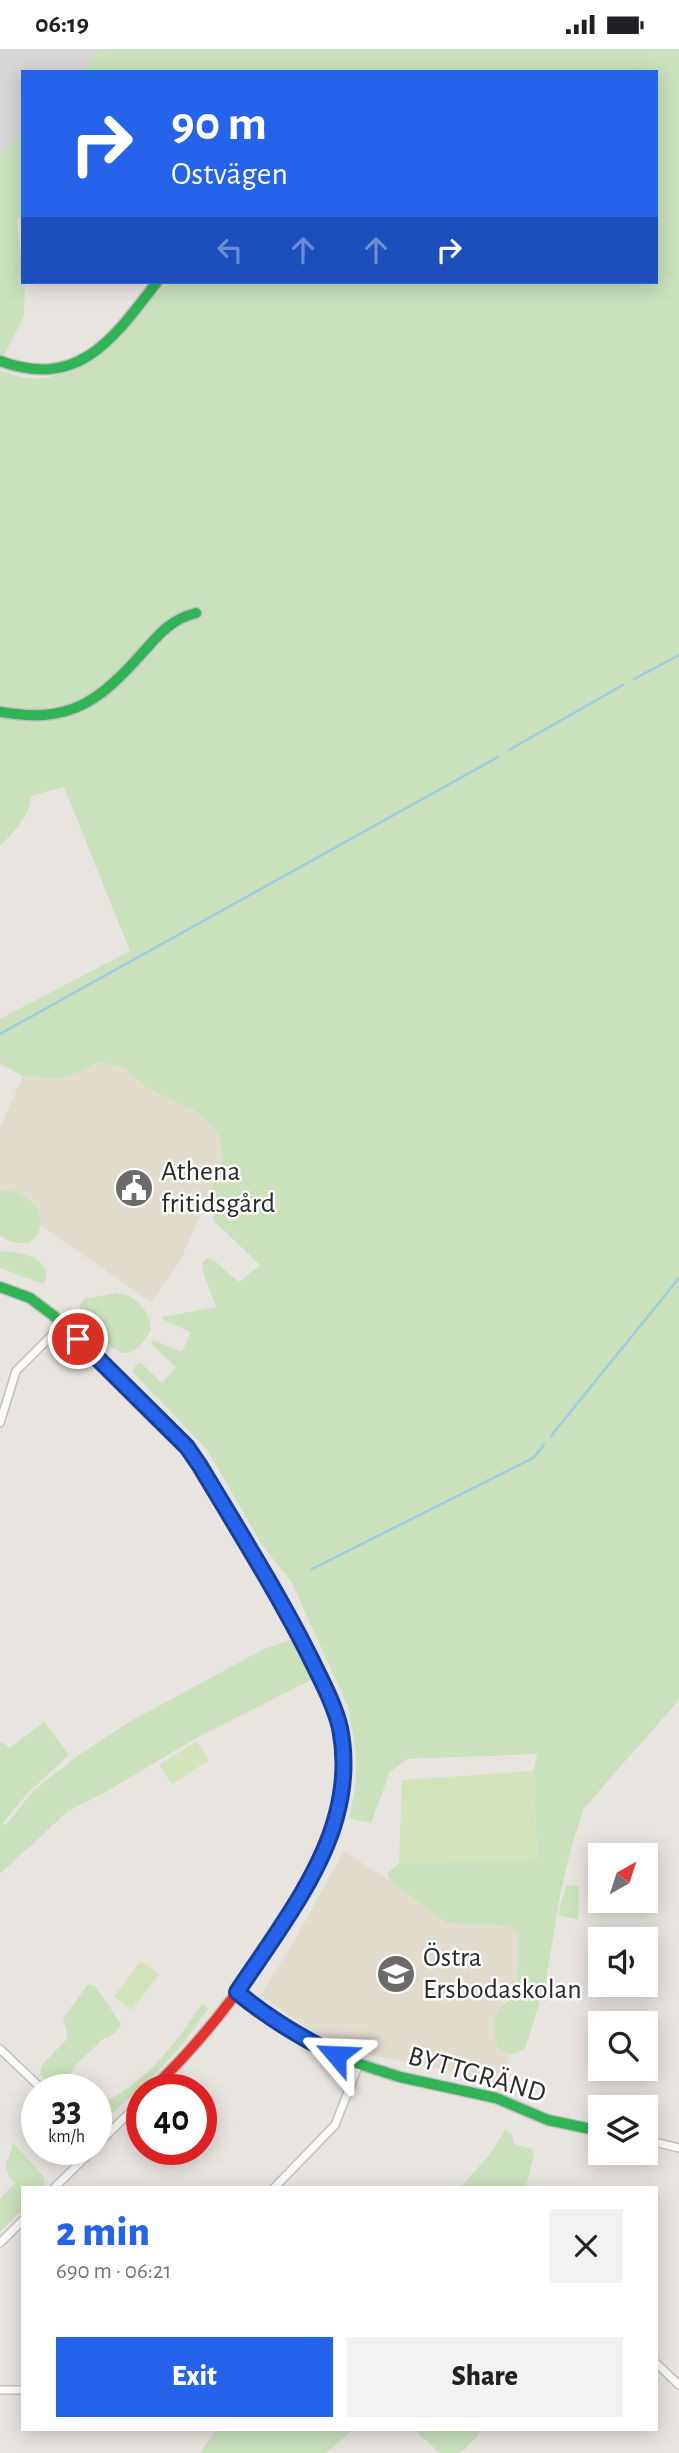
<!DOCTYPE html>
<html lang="en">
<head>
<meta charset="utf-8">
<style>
	:root { --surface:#fff; --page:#f2f2f2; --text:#202124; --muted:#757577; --accent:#2563eb }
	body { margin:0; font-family:"Alegreya Sans",sans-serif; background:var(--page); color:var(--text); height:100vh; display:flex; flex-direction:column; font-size:26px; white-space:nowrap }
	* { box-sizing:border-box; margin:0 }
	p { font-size:23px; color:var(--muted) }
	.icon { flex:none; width:38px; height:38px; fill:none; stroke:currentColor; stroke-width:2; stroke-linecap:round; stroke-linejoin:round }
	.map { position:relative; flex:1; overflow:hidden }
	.sheet { position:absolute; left:21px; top:2137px; width:637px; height:245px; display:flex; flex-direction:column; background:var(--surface); border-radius:0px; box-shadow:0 4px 18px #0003 }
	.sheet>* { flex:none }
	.banner { position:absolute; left:21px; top:21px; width:637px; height:214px; border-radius:0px; box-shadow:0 4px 18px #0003; background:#2563eb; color:#fff; overflow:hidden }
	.needle { width:46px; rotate:39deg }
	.tools { position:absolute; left:588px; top:1794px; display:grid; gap:14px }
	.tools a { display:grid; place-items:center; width:70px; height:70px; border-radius:0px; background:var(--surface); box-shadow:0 4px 18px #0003; font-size:35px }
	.speed { position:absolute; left:21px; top:2025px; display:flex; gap:14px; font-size:35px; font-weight:700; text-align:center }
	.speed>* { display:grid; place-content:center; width:91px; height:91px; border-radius:50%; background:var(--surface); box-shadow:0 4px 18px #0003; line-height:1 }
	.speed small { font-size:18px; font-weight:400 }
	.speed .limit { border:10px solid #d22; background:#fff; color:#111 }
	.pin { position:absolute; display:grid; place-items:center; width:60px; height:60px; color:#fff; margin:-30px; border:4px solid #fff; border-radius:50%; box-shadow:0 2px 7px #0007 }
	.me { position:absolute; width:77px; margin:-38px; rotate:296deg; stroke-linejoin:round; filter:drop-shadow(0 0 5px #0008) }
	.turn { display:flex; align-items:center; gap:24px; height:147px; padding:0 35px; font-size:32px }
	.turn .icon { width:91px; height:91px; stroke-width:2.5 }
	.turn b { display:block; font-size:49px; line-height:60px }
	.lanes { display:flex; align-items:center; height:66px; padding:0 35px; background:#0003; justify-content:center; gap:35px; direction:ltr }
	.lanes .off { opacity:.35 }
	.round { display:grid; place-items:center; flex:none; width:74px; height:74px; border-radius:0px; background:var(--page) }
	.headline { display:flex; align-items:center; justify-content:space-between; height:119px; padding:0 35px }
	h1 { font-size:42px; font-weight:800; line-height:52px; color:var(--accent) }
	.button { display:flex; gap:14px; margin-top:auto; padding:14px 35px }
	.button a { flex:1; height:80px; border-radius:0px; background:var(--accent); color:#fff; font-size:28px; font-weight:800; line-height:80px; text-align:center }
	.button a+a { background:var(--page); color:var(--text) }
	.status { display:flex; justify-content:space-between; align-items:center; height:49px; padding:0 35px; background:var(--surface); direction:ltr }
	.status svg { height:19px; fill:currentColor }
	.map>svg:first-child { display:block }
	.industrial { fill:#d8d5d7 }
	.education { fill:#e2dccf }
	.green { fill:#cae1bc }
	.pitch { fill:#d4e4ba }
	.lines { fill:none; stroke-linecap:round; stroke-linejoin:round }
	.stream { stroke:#9acee4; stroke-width:2.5 }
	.street-casing { stroke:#c1c0c1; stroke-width:10 }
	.fast-casing { stroke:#c1c0c1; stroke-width:13 }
	.jam-casing { stroke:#c1c0c1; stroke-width:13 }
	.street { stroke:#fcfbfa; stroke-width:7 }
	.fast { stroke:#30b455; stroke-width:10 }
	.jam { stroke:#e5322d; stroke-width:10 }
	.route-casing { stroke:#184099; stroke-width:18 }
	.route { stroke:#2563eb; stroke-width:12 }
	.labels { text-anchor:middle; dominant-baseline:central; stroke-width:5; stroke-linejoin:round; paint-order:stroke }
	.poi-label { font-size:28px; fill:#2a2a2a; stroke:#fff; text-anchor:start }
	.street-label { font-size:28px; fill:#2a2a2a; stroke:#fff }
</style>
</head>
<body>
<div class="status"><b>06:19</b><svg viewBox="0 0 49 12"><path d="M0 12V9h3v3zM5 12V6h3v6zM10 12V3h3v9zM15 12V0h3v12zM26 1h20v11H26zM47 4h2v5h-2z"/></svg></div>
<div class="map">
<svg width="679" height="2404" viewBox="0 0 679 2404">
	<rect width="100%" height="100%" fill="#e8e4e0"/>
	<path class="industrial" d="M0,0H101L80,23H23V82L0,105Z"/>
	<g class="education">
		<path d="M100,1013L126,1019L144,1037L168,1050L194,1061L218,1084L223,1109L209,1147L179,1214L151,1253L0,1148V1079L23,1027L58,1030L80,1023Z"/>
		<path d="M344,1802L390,1832L446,1874L508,1877L518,1884L517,1945L504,1953L497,1999L510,2006L502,2033L362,2004L314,1983L260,1946L289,1901Z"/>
	</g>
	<g class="green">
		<path d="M101,0H679V1651L584,1759L572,1796L561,1841L545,1936L525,2000L510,2006L497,1999C491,1973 493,1960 517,1945L518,1884L507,1877L446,1874L390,1832L387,1824L399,1815L537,1810L534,1722L537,1705L407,1710L390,1723L371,1774L349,1769L356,1734V1702L348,1658L291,1532L262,1496L208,1402L133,1323L135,1317L141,1314L162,1334L176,1318L152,1295L153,1291L182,1303L191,1283L162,1270L163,1268L216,1258L204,1226L202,1213L207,1210L214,1212L239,1233L260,1216L214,1172L209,1147L223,1109L218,1084L194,1061L168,1050L144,1037L125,1019L100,1013L80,1023L58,1030L23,1027L0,1015V970L130,902L64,738L31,747C30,768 14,782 0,797V321C8,324 17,328 26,329C87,335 129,272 168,233H656V23H80Z"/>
		<path d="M23,82V166L17,171L23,233H25L24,267L0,314V105Z"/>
		<path d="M9,1141C58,1152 45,1215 0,1187V1142Z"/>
		<path d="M0,1202C16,1204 38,1204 45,1220C48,1227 47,1230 43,1235L0,1219Z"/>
		<path d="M117,1244C138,1247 149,1261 151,1281C146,1289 138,1303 126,1304C110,1304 84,1271 79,1257L84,1250Z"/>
		<path d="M299,1588L319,1627L196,1689L104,1744L68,1762L0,1825V1692L10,1699L44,1673L69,1706L27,1745L3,1774L5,1777L33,1742L76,1708L129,1673L264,1600Z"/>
		<path d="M566,1836L579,1837L578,1871L558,1866Z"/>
		<path d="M88,1935L95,1937L121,1975L117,1982L108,1989H104L74,2017L65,2036L57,2039L46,2032L40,2025L41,2017L66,1991L68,1987L63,1970Z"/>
		<path d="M202,1955L208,1960L182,1996L149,2032L96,2078V2057C146,2035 172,1999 202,1955Z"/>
		<path d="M505,2081L511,2084L514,2095L532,2100L534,2104L526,2138H461L490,2105Z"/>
		<path d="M13,2094L43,2127L45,2137L23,2138V2160L0,2183V2150L15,2134C0,2116 8,2116 13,2094Z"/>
		<path d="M216,2380H354L326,2404H200Z"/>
		<path d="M413,2380H481L478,2387L460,2404H440Z"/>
	</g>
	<g class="pitch">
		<path d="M197,1692L209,1711L172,1735L159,1716Z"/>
		<path d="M534,1722L537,1811L399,1815L402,1731Z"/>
		<path d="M141,1912L159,1925L132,1961L114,1948Z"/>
	</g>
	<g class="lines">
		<g class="stream">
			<path d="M634,630L679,606"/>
			<path d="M509,701L623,636"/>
			<path d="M0,985L498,708"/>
			<path d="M551,1387L679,1229"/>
			<path d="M312,1520L533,1409L544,1396"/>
		</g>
		<defs>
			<g id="street">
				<path d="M0,1374L16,1322L63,1275"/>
				<path d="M0,2000L42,2040"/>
				<path d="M646,2091L679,2099"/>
				<path d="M96,2097L142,2051"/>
				<path d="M55,2138L94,2100"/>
				<path d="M275,2138L335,2076L359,2015"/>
				<path d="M0,2194L23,2171"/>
				<path d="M656,2314L679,2336"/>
				<path d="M0,2341H23"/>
			</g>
			<g id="fast">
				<path d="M0,312C79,341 113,290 157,233"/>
				<path d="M0,663C71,675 99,653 145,601C160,584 172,570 196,564"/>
				<path d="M0,1238L30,1249L54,1267L187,1398L200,1417L299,1588L331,1654L339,1678L343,1720"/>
				<path d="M237,1943L258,1961L295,1986L359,2015L400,2028L496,2049L548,2071L600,2082"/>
			</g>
			<path id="jam" d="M152,2040C211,1984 260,1916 300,1845C310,1827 323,1808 330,1788C338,1766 342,1744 343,1720"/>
		</defs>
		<use href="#street" class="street-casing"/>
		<use href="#fast" class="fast-casing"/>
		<use href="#jam" class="jam-casing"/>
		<use href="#street" class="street"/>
		<use href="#fast" class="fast"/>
		<use href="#jam" class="jam"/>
	</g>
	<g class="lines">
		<defs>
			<path id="route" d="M78,1290L187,1398L200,1417C237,1479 276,1541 309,1606C320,1629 334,1654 340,1679C346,1709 344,1739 336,1768C320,1828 271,1892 237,1943C268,1969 300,1988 336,2006"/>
		</defs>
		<use href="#route" class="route-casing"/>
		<use href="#route" class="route"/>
	</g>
	<defs>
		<symbol id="civic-disc" viewBox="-11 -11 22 22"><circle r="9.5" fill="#6c6b6a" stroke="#fff"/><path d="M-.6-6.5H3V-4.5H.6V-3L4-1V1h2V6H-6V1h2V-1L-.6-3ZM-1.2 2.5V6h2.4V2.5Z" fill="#fff"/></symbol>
		<symbol id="school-disc" viewBox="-11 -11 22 22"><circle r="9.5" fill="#6c6b6a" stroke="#fff"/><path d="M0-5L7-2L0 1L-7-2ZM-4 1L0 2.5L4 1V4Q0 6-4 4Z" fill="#fff"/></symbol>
	</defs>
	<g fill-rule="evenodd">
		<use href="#civic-disc" x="112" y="1117" width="44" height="44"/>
		<use href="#school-disc" x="374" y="1903" width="44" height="44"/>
	</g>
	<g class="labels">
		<g class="poi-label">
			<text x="161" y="1123">Athena<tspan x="161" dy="32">fritidsgård</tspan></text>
			<text x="423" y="1909">Östra<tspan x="423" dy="32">Ersbodaskolan</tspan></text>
		</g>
		<g class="street-label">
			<text transform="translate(477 2026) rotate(16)">BYTTGRÄND</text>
		</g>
	</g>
</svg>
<div class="tools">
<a><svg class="needle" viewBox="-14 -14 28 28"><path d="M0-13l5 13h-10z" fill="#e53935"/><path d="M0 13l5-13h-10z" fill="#757577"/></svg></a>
<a><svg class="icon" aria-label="sound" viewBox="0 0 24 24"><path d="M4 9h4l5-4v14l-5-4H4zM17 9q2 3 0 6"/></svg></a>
<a><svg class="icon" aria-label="search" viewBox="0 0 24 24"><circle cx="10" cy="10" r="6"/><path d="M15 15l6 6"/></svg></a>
<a><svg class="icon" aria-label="layers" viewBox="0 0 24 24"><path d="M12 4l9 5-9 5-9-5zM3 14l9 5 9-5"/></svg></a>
</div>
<div class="speed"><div>33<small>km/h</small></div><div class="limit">40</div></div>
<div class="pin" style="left:78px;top:1290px;background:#d93025"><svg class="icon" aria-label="arrive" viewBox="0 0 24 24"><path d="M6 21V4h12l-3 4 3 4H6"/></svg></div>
<svg class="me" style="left:336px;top:2006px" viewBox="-20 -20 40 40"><path d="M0-17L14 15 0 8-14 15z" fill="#2563eb" stroke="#fff" stroke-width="4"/></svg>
<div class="banner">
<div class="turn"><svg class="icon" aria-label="right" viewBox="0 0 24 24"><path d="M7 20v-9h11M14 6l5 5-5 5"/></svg><div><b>90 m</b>Ostvägen</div></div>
<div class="lanes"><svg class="icon off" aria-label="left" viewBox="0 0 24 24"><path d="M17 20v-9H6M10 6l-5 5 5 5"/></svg><svg class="icon off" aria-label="ahead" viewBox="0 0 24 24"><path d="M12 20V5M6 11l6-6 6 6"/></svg><svg class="icon off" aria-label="ahead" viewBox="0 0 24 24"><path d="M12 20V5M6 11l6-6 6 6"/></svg><svg class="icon" aria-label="right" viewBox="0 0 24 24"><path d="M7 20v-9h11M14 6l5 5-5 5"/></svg></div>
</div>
<section class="sheet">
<div class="headline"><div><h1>2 min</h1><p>690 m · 06:21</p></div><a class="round"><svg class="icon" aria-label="close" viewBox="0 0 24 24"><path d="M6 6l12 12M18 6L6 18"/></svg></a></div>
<div class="button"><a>Exit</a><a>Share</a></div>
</section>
</div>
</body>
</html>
